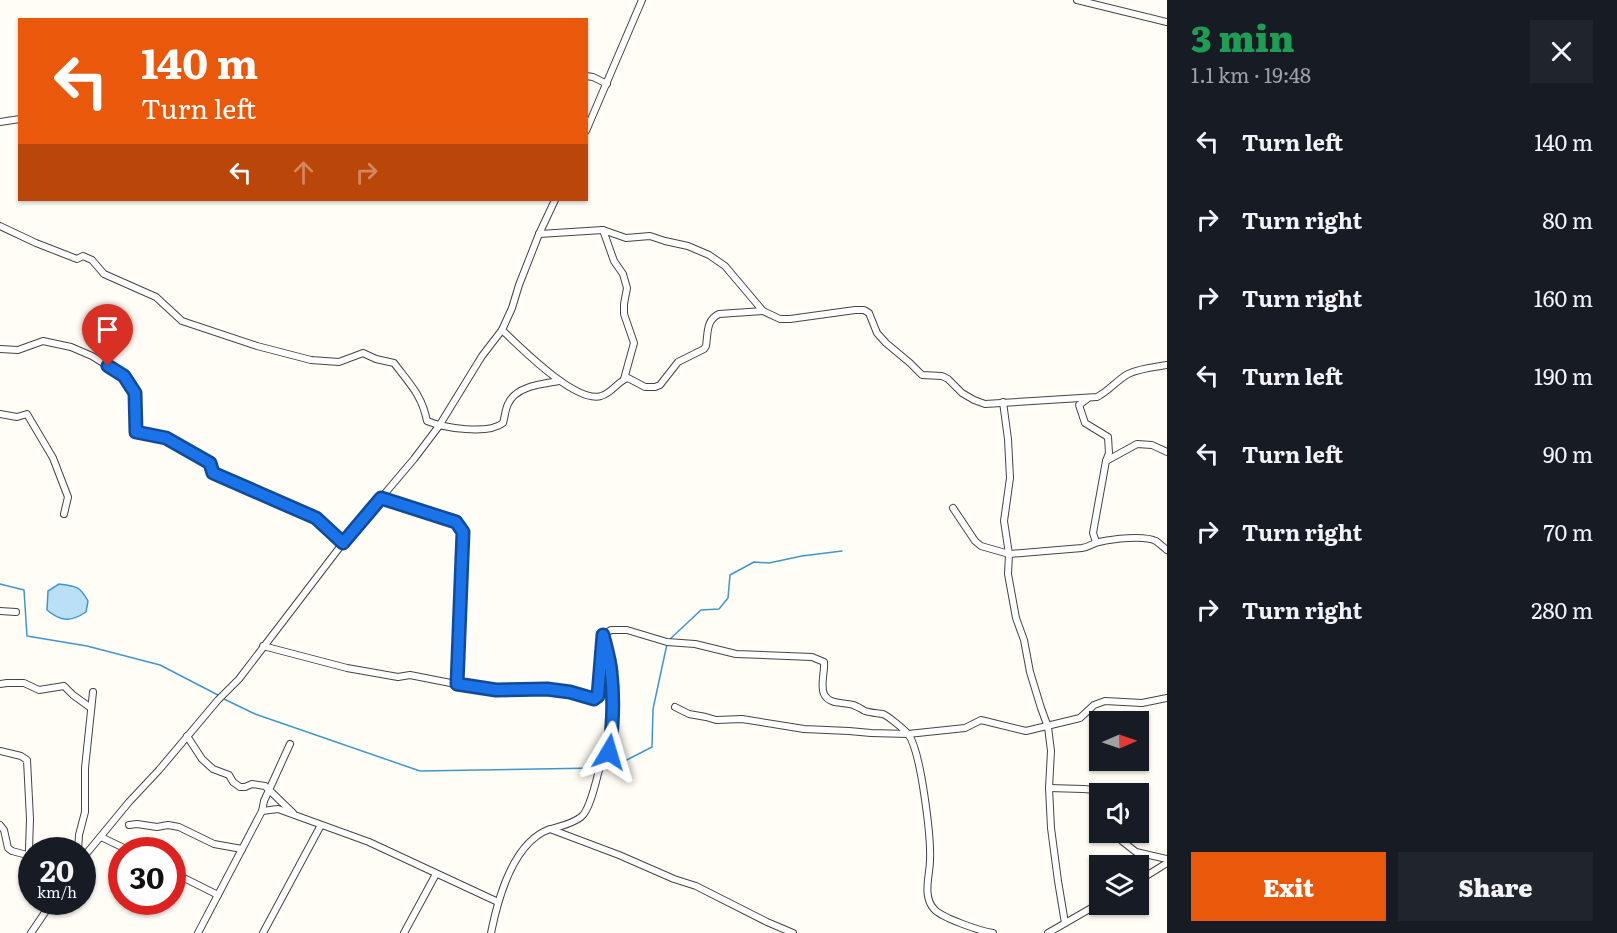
<!DOCTYPE html>
<html lang="en">
<head>
<meta charset="utf-8">
<style>
	:root { --surface:#171b24; --page:#20242c; --text:#f1f3f6; --muted:#9ea1a6; --accent:#ea580c }
	body { margin:0; font-family:Literata,serif; background:var(--page); color:var(--text); height:100vh; display:flex; flex-direction:column; font-size:22px; white-space:nowrap }
	* { box-sizing:border-box; margin:0 }
	p { font-size:20px; color:var(--muted) }
	.icon { flex:none; width:33px; height:33px; fill:none; stroke:currentColor; stroke-width:2; stroke-linecap:round; stroke-linejoin:round }
	.map { position:relative; flex:1; overflow:hidden }
	.side { display:flex; flex-direction:column; background:var(--surface); width:450px }
	.side>* { flex:none }
	.hud { position:absolute; left:18px; top:18px; width:570px; height:183px; border-radius:0px; box-shadow:0 2px 4px #0004; background:#ea580c; color:#fff; overflow:hidden }
	.needle { width:39px; rotate:88deg }
	.controls { position:absolute; left:1089px; top:711px; display:grid; gap:12px }
	.controls a { display:grid; place-items:center; width:60px; height:60px; border-radius:0px; background:var(--surface); box-shadow:0 2px 4px #0004; font-size:30px }
	.speed { position:absolute; left:18px; top:837px; display:flex; gap:12px; font-size:30px; font-weight:700; text-align:center }
	.speed>* { display:grid; place-content:center; width:78px; height:78px; border-radius:50%; background:var(--surface); box-shadow:0 2px 4px #0004; line-height:1 }
	.speed small { font-size:15px; font-weight:400 }
	.speed .limit { border:9px solid #d22; background:#fff; color:#111 }
	.pin { position:absolute; display:grid; place-items:center; width:51px; height:51px; color:#fff; margin:-62px -26px; border-radius:50% 50% 50% 0; rotate:-45deg; box-shadow:0 0 6px #0007 }
	.pin .icon { rotate:45deg }
	.me { position:absolute; width:66px; margin:-33px; rotate:7deg; stroke-linejoin:round; filter:drop-shadow(0 0 4px #0008) }
	.turn { display:flex; align-items:center; gap:21px; height:126px; padding:0 24px; font-size:27px }
	.turn .icon { width:78px; height:78px; stroke-width:2.5 }
	.turn b { display:block; font-size:42px; line-height:51px }
	.lanes { display:flex; align-items:center; height:57px; padding:0 24px; background:#0003; justify-content:center; gap:30px; direction:ltr }
	.lanes .off { opacity:.35 }
	.round { display:grid; place-items:center; flex:none; width:63px; height:63px; border-radius:0px; background:var(--page) }
	.headline { display:flex; align-items:center; justify-content:space-between; height:102px; padding:0 24px }
	h1 { font-size:36px; font-weight:800; line-height:45px; color:#1e9e55 }
	.button { display:flex; gap:12px; margin-top:auto; padding:12px 24px }
	.button a { flex:1; height:69px; border-radius:0px; background:var(--accent); color:#fff; font-size:24px; font-weight:800; line-height:69px; text-align:center }
	.button a+a { background:var(--page); color:var(--text) }
	ul { padding:0; list-style:none }
	li { display:flex; align-items:center; gap:18px; height:78px; padding:0 24px }
	li div { flex:1 }
	li b { display:block; font-size:22px }
	li em { font-style:normal }
	main { display:flex; flex:1; min-height:0 }
	.map>svg:first-child { display:block }
	.water { fill:#b9e0f7; stroke:#3f96cf; stroke-width:1.5 }
	.lines { fill:none; stroke-linecap:round; stroke-linejoin:round }
	.stream { stroke:#3f96cf; stroke-width:1.5 }
	.minor-casing { stroke:#444; stroke-width:8 }
	.minor { stroke:#fff; stroke-width:6 }
	.route-casing { stroke:#114b97; stroke-width:15 }
	.route { stroke:#1a73e8; stroke-width:10 }
</style>
</head>
<body>
<main>
<div class="map">
<svg width="1167" height="933" viewBox="0 0 1167 933">
	<rect width="100%" height="100%" fill="#fffdf5"/>
	<path class="water" d="M59,584C76,586 80,586 88,601L86,612C71,622 61,622 47,610L48,591Z"/>
	<g class="lines">
		<g class="stream">
			<path d="M0,584L24,590L27,636L87,646L160,665L218,695"/>
			<path d="M669,640L701,610L719,609L728,598L730,575L754,562L769,563L802,556L842,551"/>
			<path d="M224,699L255,714L420,771L597,768"/>
			<path d="M601,768L615,766L652,747L653,709L667,644"/>
		</g>
		<defs>
			<g id="minor">
				<path d="M1077,0L1167,22"/>
				<path d="M586,76L593,77L607,84"/>
				<path d="M0,122L20,119"/>
				<path d="M586,131L642,0"/>
				<path d="M0,226L36,243L77,259L83,256L92,260L104,274L156,297L182,321L257,346L311,360L339,362L363,353L376,359L394,363C409,383 422,395 427,421C444,428 488,435 503,423C505,417 505,410 508,404C516,386 542,384 559,381"/>
				<path d="M603,230L614,261L623,274L627,288L624,304V314L634,343L624,379"/>
				<path d="M539,234L603,230L626,238L650,236L665,241L688,246L709,255L725,266L763,311L780,319H790L855,310H864L869,313L877,333L886,343L910,363L922,375L942,376L948,379L962,393L974,400L985,404L1097,397C1109,391 1117,380 1128,374C1140,368 1155,367 1167,365"/>
				<path d="M502,330C520,347 576,404 601,396C612,393 618,381 628,378L645,387H655L660,385L678,362L704,349L706,346C708,333 706,320 719,314L763,311"/>
				<path d="M0,349L18,350L43,341L71,347L92,356L124,376L135,393L136,432L166,438L210,463L213,473L316,518L343,543"/>
				<path d="M1087,399L1079,405L1085,423L1108,437L1109,453L1106,461"/>
				<path d="M1003,402L1008,439L1010,478L1004,521L1009,554L1008,574L1016,618L1024,640L1030,672L1041,708L1048,727L1051,751L1049,788L1051,828L1058,881L1065,923"/>
				<path d="M0,414L17,417L27,414L53,458L68,497L64,514"/>
				<path d="M381,498L456,522L463,532L457,684"/>
				<path d="M953,508L975,541L981,546L1009,554L1082,548C1089,547 1093,543 1099,542C1112,539 1144,535 1156,541C1160,544 1163,547 1167,550"/>
				<path d="M1096,542L1093,533L1106,461L1137,444L1152,445L1167,452"/>
				<path d="M0,611L16,612"/>
				<path d="M263,646L347,668L398,677L410,675L481,689L496,690L547,689L569,692L594,699L598,696L603,635L611,630H627L667,642L695,644L736,654L812,657L824,662C825,672 820,685 824,694C829,705 844,702 853,705C857,706 861,709 865,711C871,713 877,713 883,714C888,716 905,730 908,734C921,750 931,837 930,860C930,875 922,896 934,909C942,918 980,931 993,933"/>
				<path d="M0,684L7,683H24L39,690L64,686L73,695L91,708"/>
				<path d="M675,707L689,714L706,717L716,720L742,719L804,729L849,731L871,733L908,734L965,728L981,720L1026,731L1080,718L1094,705L1105,701L1142,703L1167,698"/>
				<path d="M187,736L202,759L213,769L229,775L233,782L240,787H245L252,784L265,786L293,813"/>
				<path d="M0,751L21,756L27,760L30,819L28,880V885L32,888"/>
				<path d="M1049,788L1083,789L1109,791L1111,794"/>
				<path d="M262,811L264,801L290,744"/>
				<path d="M0,825L4,830L8,848L12,851L27,855"/>
				<path d="M129,825L137,824L157,827L168,825L179,827L214,844L242,849"/>
				<path d="M551,829C561,826 572,824 581,817C590,810 596,781 599,770C601,763 608,757 609,749C617,715 613,676 605,643"/>
				<path d="M1121,832L1122,841L1136,852L1167,859"/>
				<path d="M101,837L128,850"/>
				<path d="M78,850L79,835L85,812V768L93,692"/>
				<path d="M82,859L129,802L159,770L218,700L239,679L343,543L414,459L439,426L482,356L502,330L512,308L519,285L539,234L555,200"/>
				<path d="M172,872L218,895"/>
				<path d="M1138,881L1167,863"/>
				<path d="M31,933L52,902"/>
				<path d="M198,933L262,811L278,809L369,842L498,902"/>
				<path d="M263,933L321,825"/>
				<path d="M404,933L436,874"/>
				<path d="M491,933C498,898 513,842 550,829L619,855L674,879L696,886L767,922L793,933"/>
				<path d="M1048,933L1100,903"/>
			</g>
		</defs>
		<use href="#minor" class="minor-casing"/>
		<use href="#minor" class="minor"/>
	</g>
	<g class="lines">
		<defs>
			<path id="route" d="M108,366L124,376L135,393L136,432L166,438L210,463L213,473L316,518L343,543L381,498L456,522L463,532L457,684L496,690L547,689L570,692L594,699L598,696L603,635C606,647 610,660 611,672C614,699 613,726 609,752"/>
		</defs>
		<use href="#route" class="route-casing"/>
		<use href="#route" class="route"/>
	</g>
</svg>
<div class="controls">
<a><svg class="needle" viewBox="-14 -14 28 28"><path d="M0-13l5 13h-10z" fill="#e53935"/><path d="M0 13l5-13h-10z" fill="#9ea1a6"/></svg></a>
<a><svg class="icon" aria-label="sound" viewBox="0 0 24 24"><path d="M4 9h4l5-4v14l-5-4H4zM17 9q2 3 0 6"/></svg></a>
<a><svg class="icon" aria-label="layers" viewBox="0 0 24 24"><path d="M12 4l9 5-9 5-9-5zM3 14l9 5 9-5"/></svg></a>
</div>
<div class="speed"><div>20<small>km/h</small></div><div class="limit">30</div></div>
<div class="pin" style="left:108px;top:366px;background:#d93025"><svg class="icon" aria-label="arrive" viewBox="0 0 24 24"><path d="M6 21V4h12l-3 4 3 4H6"/></svg></div>
<svg class="me" style="left:609px;top:752px" viewBox="-20 -20 40 40"><path d="M0-17L14 15 0 8-14 15z" fill="#1a73e8" stroke="#fff" stroke-width="4"/></svg>
<div class="hud">
<div class="turn"><svg class="icon" aria-label="left" viewBox="0 0 24 24"><path d="M17 20v-9H6M10 6l-5 5 5 5"/></svg><div><b>140 m</b>Turn left</div></div>
<div class="lanes"><svg class="icon" aria-label="left" viewBox="0 0 24 24"><path d="M17 20v-9H6M10 6l-5 5 5 5"/></svg><svg class="icon off" aria-label="ahead" viewBox="0 0 24 24"><path d="M12 20V5M6 11l6-6 6 6"/></svg><svg class="icon off" aria-label="right" viewBox="0 0 24 24"><path d="M7 20v-9h11M14 6l5 5-5 5"/></svg></div>
</div>
</div>
<section class="side">
<div class="headline"><div><h1>3 min</h1><p>1.1 km · 19:48</p></div><a class="round"><svg class="icon" aria-label="close" viewBox="0 0 24 24"><path d="M6 6l12 12M18 6L6 18"/></svg></a></div>
<ul>
<li><svg class="icon" aria-label="left" viewBox="0 0 24 24"><path d="M17 20v-9H6M10 6l-5 5 5 5"/></svg><div><b>Turn left</b></div><em>140 m</em></li>
<li><svg class="icon" aria-label="right" viewBox="0 0 24 24"><path d="M7 20v-9h11M14 6l5 5-5 5"/></svg><div><b>Turn right</b></div><em>80 m</em></li>
<li><svg class="icon" aria-label="right" viewBox="0 0 24 24"><path d="M7 20v-9h11M14 6l5 5-5 5"/></svg><div><b>Turn right</b></div><em>160 m</em></li>
<li><svg class="icon" aria-label="left" viewBox="0 0 24 24"><path d="M17 20v-9H6M10 6l-5 5 5 5"/></svg><div><b>Turn left</b></div><em>190 m</em></li>
<li><svg class="icon" aria-label="left" viewBox="0 0 24 24"><path d="M17 20v-9H6M10 6l-5 5 5 5"/></svg><div><b>Turn left</b></div><em>90 m</em></li>
<li><svg class="icon" aria-label="right" viewBox="0 0 24 24"><path d="M7 20v-9h11M14 6l5 5-5 5"/></svg><div><b>Turn right</b></div><em>70 m</em></li>
<li><svg class="icon" aria-label="right" viewBox="0 0 24 24"><path d="M7 20v-9h11M14 6l5 5-5 5"/></svg><div><b>Turn right</b></div><em>280 m</em></li>
</ul>
<div class="button"><a>Exit</a><a>Share</a></div>
</section>
</main>
</body>
</html>
